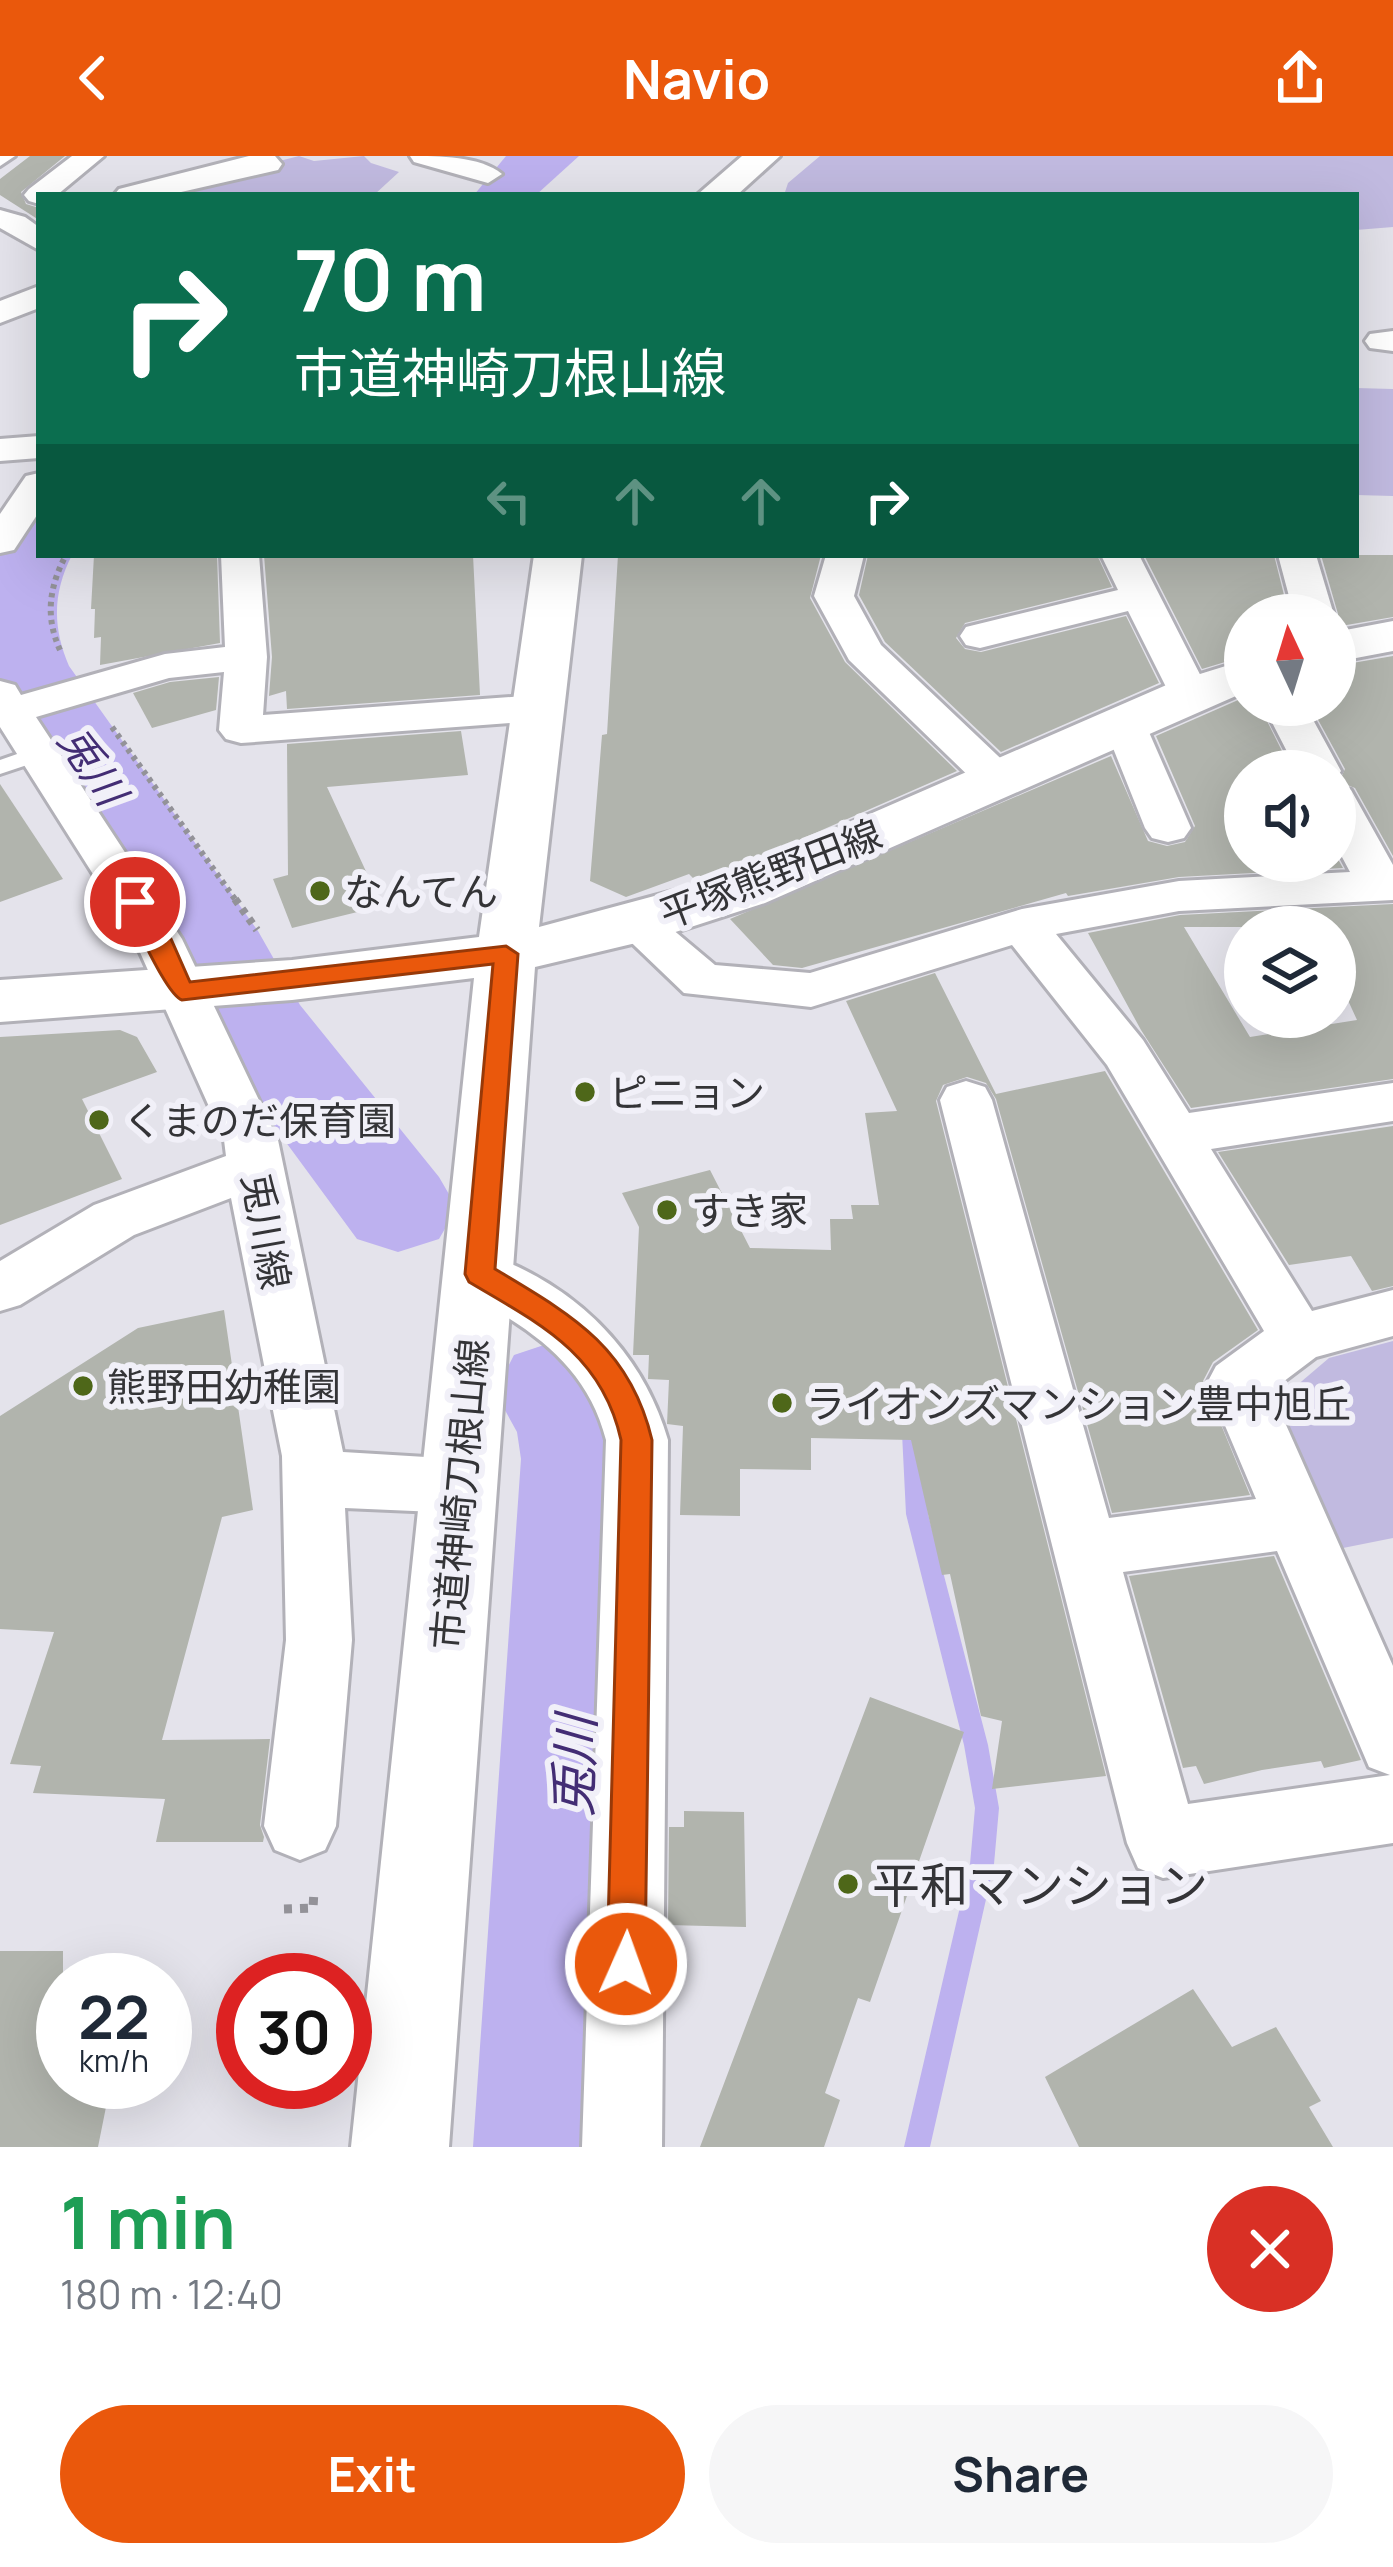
<!DOCTYPE html>
<html lang="en">
<head>
<meta charset="utf-8">
<style>
	:root { --surface:#fff; --page:#f6f6f7; --text:#1f2937; --muted:#747a83; --accent:#ea580c }
	body { margin:0; font-family:Manrope,"Noto Sans JP",sans-serif; background:var(--page); color:var(--text); height:100vh; display:flex; flex-direction:column; font-size:45px; white-space:nowrap }
	* { box-sizing:border-box; margin:0 }
	p { font-size:39px; color:var(--muted) }
	.icon { flex:none; width:66px; height:66px; fill:none; stroke:currentColor; stroke-width:2; stroke-linecap:round; stroke-linejoin:round }
	.map { position:relative; height:1991px; overflow:hidden }
	.drawer { display:flex; flex-direction:column; background:var(--surface); flex:1 }
	.drawer>* { flex:none }
	.top-card { position:absolute; left:36px; top:36px; width:1323px; height:366px; border-radius:0px; box-shadow:0 12px 48px #0002; background:#0b6e4f; color:#fff; overflow:hidden }
	.needle { width:78px; rotate:356deg }
	.controls { position:absolute; left:1224px; top:438px; display:grid; gap:24px }
	.controls a { display:grid; place-items:center; width:132px; height:132px; border-radius:50%; background:var(--surface); box-shadow:0 12px 48px #0002; font-size:60px }
	.speed { position:absolute; left:36px; top:1797px; display:flex; gap:24px; font-size:60px; font-weight:700; text-align:center }
	.speed>* { display:grid; place-content:center; width:156px; height:156px; border-radius:50%; background:var(--surface); box-shadow:0 12px 48px #0002; line-height:1 }
	.speed small { font-size:30px; font-weight:400 }
	.speed .limit { border:18px solid #d22; background:#fff; color:#111 }
	.pin { position:absolute; display:grid; place-items:center; width:102px; height:102px; color:#fff; margin:-51px; border:6px solid #fff; border-radius:50%; box-shadow:0 3px 12px #0007 }
	.me { position:absolute; width:132px; margin:-66px; rotate:2deg; stroke-linejoin:round; filter:drop-shadow(0 0 9px #0008) }
	.turn { display:flex; align-items:center; gap:42px; height:252px; padding:0 60px; font-size:54px }
	.turn .icon { width:156px; height:156px; stroke-width:2.5 }
	.turn b { display:block; font-size:84px; line-height:102px }
	.lanes { display:flex; align-items:center; height:114px; padding:0 60px; background:#0003; justify-content:center; gap:60px; direction:ltr }
	.lanes .off { opacity:.35 }
	.round { display:grid; place-items:center; flex:none; width:126px; height:126px; border-radius:63px; background:var(--page) }
	.headline { display:flex; align-items:center; justify-content:space-between; height:204px; padding:0 60px }
	h1 { font-size:72px; font-weight:700; line-height:90px; color:#1e9e55 }
	.action { display:flex; gap:24px; margin-top:auto; padding:24px 60px }
	.action a { flex:1; height:138px; border-radius:72px; background:var(--accent); color:#fff; font-size:48px; font-weight:700; line-height:138px; text-align:center }
	.action a+a { background:var(--page); color:var(--text) }
	header { display:flex; justify-content:space-between; align-items:center; height:156px; padding:0 60px; background:var(--accent); color:#fff; font-size:54px; font-weight:700 }
	.map>svg:first-child { display:block }
	.green { fill:#c1bae0 }
	.lines { fill:none; stroke-linecap:round; stroke-linejoin:round }
	.stream { fill:#bdb1ef; fill-rule:evenodd }
	.river { fill:#bdb1ef; fill-rule:evenodd }
	.building { fill:#b1b4ad; fill-rule:evenodd }
	.service-casing { stroke:#b2b1b8; stroke-width:6 }
	.minor-casing { stroke:#b2b1b8; stroke-width:6 }
	.tertiary-casing { stroke:#b2b1b8; stroke-width:6 }
	.path-far2 { stroke:#939298; stroke-width:6; stroke-dasharray:4.5 4.5; stroke-linecap:butt }
	.path-far1 { stroke:#939298; stroke-width:8; stroke-dasharray:6 6; stroke-linecap:butt }
	.path { stroke:#939298; stroke-width:9; stroke-dasharray:8 8; stroke-linecap:butt }
	.service { fill:#fff; fill-rule:evenodd }
	.minor { fill:#fff; fill-rule:evenodd }
	.tertiary { fill:#fff; fill-rule:evenodd }
	.route { fill:#ea580c; stroke:#983908; stroke-width:3 }
	.poi-dot { fill:#4e6719; stroke:#f1f0f8; stroke-width:4.5 }
	.labels { text-anchor:middle; dominant-baseline:central; stroke-width:12; stroke-linejoin:round; paint-order:stroke }
	.street-label { font-size:39px; fill:#343437; stroke:#f1f0f8 }
	.poi-label { font-size:39px; fill:#343437; stroke:#f1f0f8; text-anchor:start }
	.water-label { font-size:42px; font-style:italic; fill:#432d74; stroke:#f1f0f8 }
	.near-poi-label { font-size:48px; fill:#343437; stroke:#f1f0f8; text-anchor:start }
	.near-water-label { font-size:51px; font-style:italic; fill:#432d74; stroke:#f1f0f8 }
</style>
</head>
<body>
<header><svg class="icon" aria-label="back" viewBox="0 0 24 24"><path d="M15 5l-7 7 7 7"/></svg>Navio<svg class="icon" aria-label="share" viewBox="0 0 24 24"><path d="M12 15V3M7 8l5-5 5 5M5 13v7h14v-7"/></svg></header>
<div class="map">
<svg width="1393" height="1991" viewBox="0 0 1393 1991">
	<rect width="100%" height="100%" fill="#e4e3eb"/>
	<g class="green">
		<path d="M299,0L314,5L364,0L371,7L399,16L374,39H148Z"/>
		<path d="M820,0H1393V71L1356,74V39H784L788,27Z"/>
		<path d="M1356,232L1393,233V340L1356,339Z"/>
		<path d="M1393,1185V1382L1343,1392L1269,1253L1329,1202Z"/>
	</g>
	<g class="lines">
		<path class="stream" d="M912,1269L919,1271L922,1277L928,1358L988,1589L999,1652L994,1708L930,1991H904L970,1708L975,1652L964,1589L906,1358L902,1277L905,1271Z"/>
		<g class="river">
			<path d="M506,0H579L536,39H474Z"/>
			<path d="M39,363V399H72C53,436 52,471 69,510L258,775L300,849L439,1021L457,1052L439,1083L398,1096L357,1083L219,895L171,802L0,539V385L10,370Z"/>
			<path d="M559,1184C573,1189 593,1192 604,1200C636,1222 645,1268 651,1303L641,1991H473L521,1303L517,1276L495,1236L514,1199Z"/>
		</g>
	</g>
	<g class="building">
		<path d="M30,0H65L21,36L26,48L39,52V64L0,39V23Z"/>
		<path d="M94,399H217L220,487L100,509L101,481L94,482L95,453H91Z"/>
		<path d="M264,399H473L480,539L287,553L286,535L269,540L272,501Z"/>
		<path d="M618,399H821L810,442L845,506L957,615L724,717L695,724L689,718L626,741L590,725L602,579L607,578Z"/>
		<path d="M868,399H1097L1112,431L965,467L956,482L965,493L981,496L1126,460L1159,527L1001,596L885,486L859,439Z"/>
		<path d="M1144,399H1274L1289,459H1245V500L1202,513Z"/>
		<path d="M1321,399H1393V461L1335,471L1338,458Z"/>
		<path d="M1393,500V700L1355,632L1339,626L1345,613L1310,549H1335V510Z"/>
		<path d="M219,521L216,554L152,572L133,537L170,526Z"/>
		<path d="M1245,541V549H1259L1292,615H1245V705H1335V698L1343,712L1179,721L1068,740L1066,737L802,812L773,809L730,763L1111,600L1148,685L1167,690L1185,686L1195,670L1156,580Z"/>
		<path d="M461,575L468,619L327,631L382,750L292,772L273,723L288,719L287,588Z"/>
		<path d="M0,628L63,723L0,746Z"/>
		<path d="M1393,748V923L1191,952L1141,874L1088,777L1180,759ZM1184,771H1335V816L1357,864L1250,881Z"/>
		<path d="M935,817L996,938L1105,915L1258,1174L1213,1206L1203,1225L1250,1339L1112,1357L996,943L986,927L967,921L943,929L936,945L1106,1620L992,1633L1002,1565L981,1560L950,1418L942,1419L911,1284L811,1282V1314L740,1313V1360L680,1359L683,1270L667,1268L669,1224L648,1223L649,1199H633L639,1071L622,1037L710,1014L750,1092L831,1094L830,1063H853L851,1049H879L865,957L897,955L846,845Z"/>
		<path d="M120,874L137,881L157,916L82,943L122,1023L0,1069V881Z"/>
		<path d="M1393,970V1130L1372,1135L1351,1100L1289,1109L1218,996Z"/>
		<path d="M224,1154L253,1354L222,1361L162,1584L270,1583L260,1669L264,1681L263,1686H156L165,1643L33,1637L41,1610L10,1608L54,1476L0,1473V1260L138,1172Z"/>
		<path d="M1274,1400L1361,1604L1324,1612L1321,1605L1262,1614L1204,1628L1196,1610L1183,1612L1129,1420Z"/>
		<path d="M870,1541L964,1576L870,1846L858,1842L825,1937L840,1944L824,1991H700Z"/>
		<path d="M684,1655L744,1656L746,1771L668,1769L669,1671H684Z"/>
		<path d="M0,1795H63V1926H111L98,1991H0Z"/>
		<path d="M1193,1833L1232,1891L1276,1871L1321,1945L1309,1951L1333,1991H1079L1045,1921Z"/>
	</g>
	<g class="lines">
		<defs>
			<path id="service" d="M40,590L48,592V602L0,618V604Z"/>
			<g id="minor">
				<path d="M0,0H15L0,10Z"/>
				<path d="M72,0H104L57,39H39V48L29,45L24,39L29,33Z"/>
				<path d="M249,0H275L282,8L278,14L168,39H114L119,33Z"/>
				<path d="M410,0C439,0 480,0 502,18L488,27L414,6Z"/>
				<path d="M0,54L25,61L39,71V94L0,72Z"/>
				<path d="M39,130V152L0,167V145Z"/>
				<path d="M1393,175V195L1370,192L1365,185L1370,178Z"/>
				<path d="M39,280V302L0,305V283Z"/>
				<path d="M39,317V356L14,394L0,397V358L26,320Z"/>
				<path d="M221,399H259L267,501L263,559L538,539L553,543L559,552L553,561L538,565L241,587L226,583L219,574L224,516L169,522L36,561L182,783L278,984L343,1296L459,1303L481,1311L490,1330L481,1349L459,1357L345,1352L352,1484L336,1670L325,1694L300,1704L275,1694L264,1670L286,1484L282,1300L231,1042L134,1079L20,1149L0,1155V1105L94,1049L226,1000L224,984L134,783L0,571V525L15,529L21,539L165,498L225,491Z"/>
				<path d="M826,399H864L854,440L881,489L1015,616L1021,625L1015,634L999,638L983,634L849,504L814,440Z"/>
				<path d="M1101,399H1139L1210,538L1204,547L1189,551L1174,547L1128,455L980,492L966,489L960,480L966,471L1118,434Z"/>
				<path d="M1278,399H1316L1334,459H1294Z"/>
				<path d="M1263,549H1305L1341,615L1335,624V615H1297Z"/>
				<path d="M1124,554L1139,558L1145,567L1191,672L1184,682L1168,686L1152,682L1145,672L1103,567L1109,558Z"/>
				<path d="M1335,630L1351,634L1393,709V744L1179,755L1056,778L1143,884L1189,957L1393,927V965L1211,993L1312,1155L1393,1134V1180L1316,1201L1271,1235L1393,1510V1687L1163,1722L1138,1712L1127,1687L940,944L947,931L966,925L985,931L992,944L1109,1362L1256,1343L1207,1227L1216,1210L1264,1175L1107,909L1012,789L811,851L684,837L612,768L619,757L636,752L653,757L715,809L810,817L1022,753L1179,725L1350,716L1335,688ZM1277,1395L1369,1611L1390,1619L1188,1648L1123,1416Z"/>
				<path d="M480,1096C571,1125 642,1193 668,1284L662,1991H582L606,1284C591,1225 553,1189 502,1158C482,1146 463,1139 451,1118L460,1102Z"/>
			</g>
			<g id="tertiary">
				<path d="M742,0H780L737,39H697Z"/>
				<path d="M534,399H582L539,771L725,721L1171,527L1245,504V536L765,747L657,782L535,811L449,1991H351L474,822L292,844L0,866V824L292,804L479,781Z"/>
				<path d="M1393,465V495L1335,506V476Z"/>
			</g>
		</defs>
		<use href="#service" class="service-casing"/>
		<use href="#minor" class="minor-casing"/>
		<use href="#tertiary" class="tertiary-casing"/>
		<g class="path-far2">
			<path d="M60,494C45,461 49,431 66,399"/>
			<path d="M112,571L237,746"/>
		</g>
		<path class="path-far1" d="M235,743L257,774"/>
		<path class="path" d="M284,1753L313,1752L314,1735"/>
		<use href="#service" class="service"/>
		<use href="#minor" class="minor"/>
		<use href="#tertiary" class="tertiary"/>
	</g>
	<path class="route" d="M135,738L143,740L171,783L190,826L506,790L518,798L495,1113C572,1159 630,1191 652,1284L645,1808L639,1821L626,1827L613,1821L607,1808L621,1284C602,1198 540,1168 469,1126L465,1118L493,808L182,844C166,839 135,765 123,746Z"/>
	<g class="poi-dot">
		<circle cx="320" cy="735" r="12"/>
		<circle cx="585" cy="936" r="12"/>
		<circle cx="99" cy="964" r="12"/>
		<circle cx="667" cy="1054" r="12"/>
		<circle cx="83" cy="1230" r="12"/>
		<circle cx="782" cy="1247" r="12"/>
		<circle cx="848" cy="1728" r="12"/>
	</g>
	<g class="labels">
		<g class="street-label">
			<text transform="translate(770 717) rotate(-21)">平塚熊野田線</text>
			<text transform="translate(267 1075) rotate(80)">兎川線</text>
			<text transform="translate(459 1338) rotate(-85)">市道神崎刀根山線</text>
		</g>
		<g class="poi-label">
			<text x="344" y="735">なんてん</text>
			<text x="609" y="936">ピニョン</text>
			<text x="123" y="964">くまのだ保育園</text>
			<text x="691" y="1054">すき家</text>
			<text x="107" y="1230">熊野田幼稚園</text>
			<text x="806" y="1247">ライオンズマンション豊中旭丘</text>
		</g>
		<g class="water-label">
			<text transform="translate(93 609) rotate(56)">兎川</text>
		</g>
		<g class="near-poi-label">
			<text x="872" y="1728">平和マンション</text>
		</g>
		<g class="near-water-label">
			<text transform="translate(573 1610) rotate(-88)">兎川</text>
		</g>
	</g>
</svg>
<div class="controls">
<a><svg class="needle" viewBox="-14 -14 28 28"><path d="M0-13l5 13h-10z" fill="#e53935"/><path d="M0 13l5-13h-10z" fill="#747a83"/></svg></a>
<a><svg class="icon" aria-label="sound" viewBox="0 0 24 24"><path d="M4 9h4l5-4v14l-5-4H4zM17 9q2 3 0 6"/></svg></a>
<a><svg class="icon" aria-label="layers" viewBox="0 0 24 24"><path d="M12 4l9 5-9 5-9-5zM3 14l9 5 9-5"/></svg></a>
</div>
<div class="speed"><div>22<small>km/h</small></div><div class="limit">30</div></div>
<div class="pin" style="left:135px;top:746px;background:#d93025"><svg class="icon" aria-label="arrive" viewBox="0 0 24 24"><path d="M6 21V4h12l-3 4 3 4H6"/></svg></div>
<svg class="me" style="left:626px;top:1808px" viewBox="-20 -20 40 40"><circle r="17" fill="#ea580c" stroke="#fff" stroke-width="3"/><path d="M0-11L8 9 0 5-8 9z" fill="#fff"/></svg>
<div class="top-card">
<div class="turn"><svg class="icon" aria-label="right" viewBox="0 0 24 24"><path d="M7 20v-9h11M14 6l5 5-5 5"/></svg><div><b>70 m</b>市道神崎刀根山線</div></div>
<div class="lanes"><svg class="icon off" aria-label="left" viewBox="0 0 24 24"><path d="M17 20v-9H6M10 6l-5 5 5 5"/></svg><svg class="icon off" aria-label="ahead" viewBox="0 0 24 24"><path d="M12 20V5M6 11l6-6 6 6"/></svg><svg class="icon off" aria-label="ahead" viewBox="0 0 24 24"><path d="M12 20V5M6 11l6-6 6 6"/></svg><svg class="icon" aria-label="right" viewBox="0 0 24 24"><path d="M7 20v-9h11M14 6l5 5-5 5"/></svg></div>
</div>
</div>
<section class="drawer">
<div class="headline"><div><h1>1 min</h1><p>180 m · 12:40</p></div><a class="round" style="background:#d93025;color:#fff"><svg class="icon" aria-label="close" viewBox="0 0 24 24"><path d="M6 6l12 12M18 6L6 18"/></svg></a></div>
<div class="action"><a>Exit</a><a>Share</a></div>
</section>
</body>
</html>
